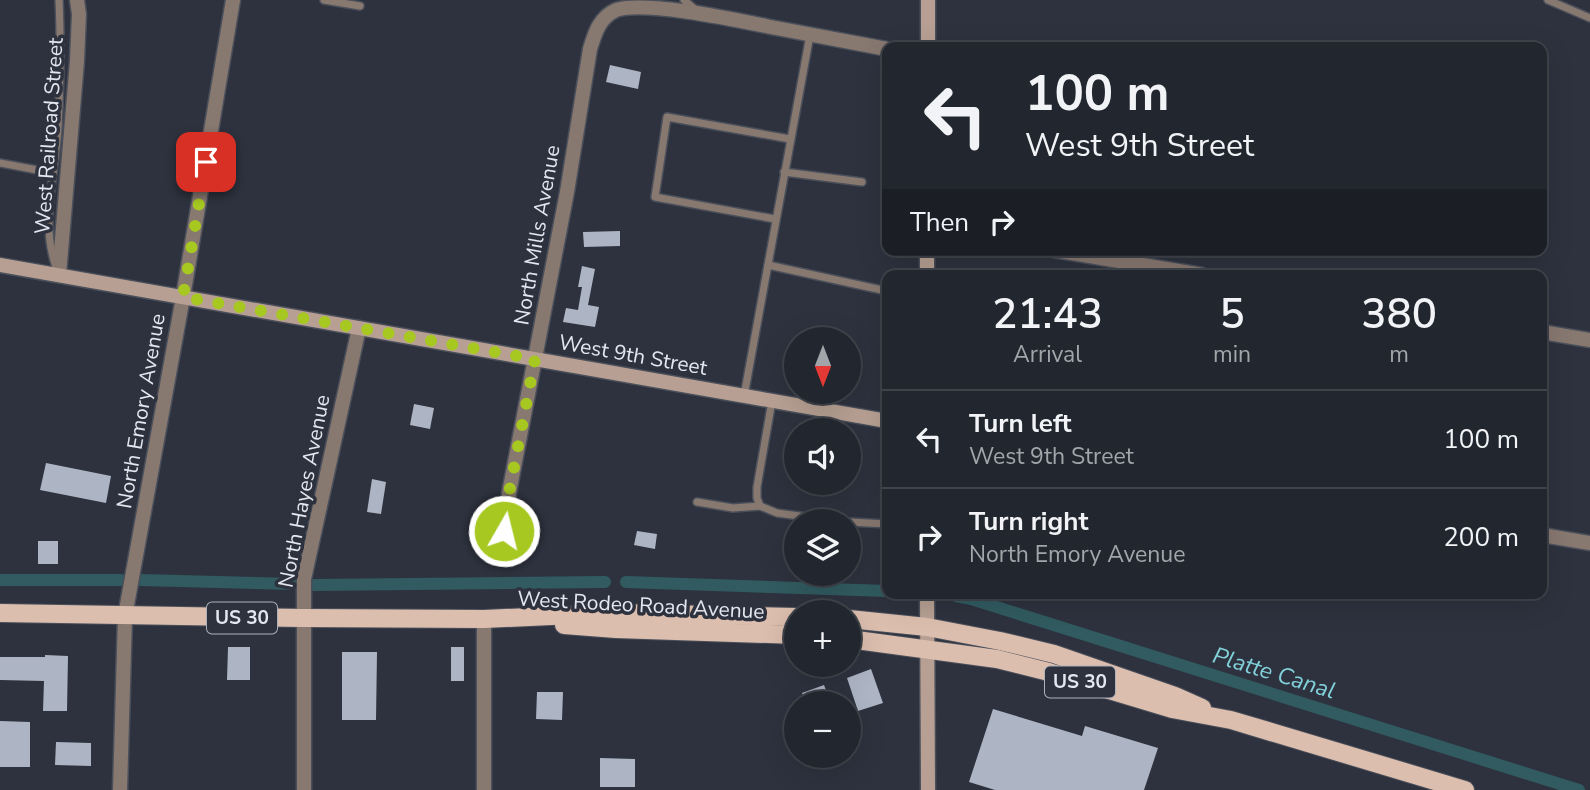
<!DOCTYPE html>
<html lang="en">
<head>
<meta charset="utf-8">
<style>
	:root { --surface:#22262e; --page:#2a2e36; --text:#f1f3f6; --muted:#a2a5aa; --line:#3f434a }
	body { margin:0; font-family:"Nunito Sans",sans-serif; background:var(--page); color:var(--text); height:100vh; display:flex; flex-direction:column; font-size:26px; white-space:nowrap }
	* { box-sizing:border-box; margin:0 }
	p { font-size:23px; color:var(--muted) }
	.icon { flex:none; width:38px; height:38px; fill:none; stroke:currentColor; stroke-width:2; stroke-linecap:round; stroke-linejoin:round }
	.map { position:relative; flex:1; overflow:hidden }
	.sheet { position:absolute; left:882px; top:270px; width:665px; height:329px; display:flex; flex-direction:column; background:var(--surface); border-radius:14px; box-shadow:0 7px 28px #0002,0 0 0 2px var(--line) }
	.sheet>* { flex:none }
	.hud { position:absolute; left:882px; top:42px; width:665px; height:214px; border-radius:14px; box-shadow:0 7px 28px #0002,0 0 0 2px var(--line); background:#22262e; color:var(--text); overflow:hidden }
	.needle { width:46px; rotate:180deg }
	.fabs { position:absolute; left:784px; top:327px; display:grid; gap:14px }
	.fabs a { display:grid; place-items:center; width:77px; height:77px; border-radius:50%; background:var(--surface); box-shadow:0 7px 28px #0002,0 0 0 2px var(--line); font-size:35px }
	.pin { position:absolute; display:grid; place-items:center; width:60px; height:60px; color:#fff; margin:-30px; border-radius:14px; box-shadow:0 4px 10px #0006 }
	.me { position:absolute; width:77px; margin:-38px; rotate:8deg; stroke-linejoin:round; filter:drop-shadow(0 0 5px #0008) }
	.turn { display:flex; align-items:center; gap:24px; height:147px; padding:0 28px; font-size:32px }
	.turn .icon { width:91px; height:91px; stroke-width:2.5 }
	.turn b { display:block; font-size:49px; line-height:60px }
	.then { display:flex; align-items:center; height:66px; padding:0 28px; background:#0003; gap:14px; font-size:26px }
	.eta { display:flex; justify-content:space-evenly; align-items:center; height:119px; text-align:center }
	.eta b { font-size:42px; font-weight:600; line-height:49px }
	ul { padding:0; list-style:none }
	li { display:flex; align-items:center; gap:21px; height:98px; padding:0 28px; border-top:2px solid var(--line) }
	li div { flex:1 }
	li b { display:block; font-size:26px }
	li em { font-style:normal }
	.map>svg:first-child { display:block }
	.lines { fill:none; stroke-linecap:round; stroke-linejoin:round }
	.canal { stroke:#315b60; stroke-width:12 }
	.building { fill:#adb4c4 }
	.lane-casing { stroke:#4a4f5a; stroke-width:10 }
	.street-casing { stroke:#4a4f5a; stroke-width:17 }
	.secondary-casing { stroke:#4a4f5a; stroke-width:17 }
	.primary-casing { stroke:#4a4f5a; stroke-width:20 }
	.lane { stroke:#877870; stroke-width:7 }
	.street { stroke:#877870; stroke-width:14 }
	.secondary { stroke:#b7a093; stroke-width:14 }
	.primary { stroke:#dcbeae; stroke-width:18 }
	.route { stroke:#a6c820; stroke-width:12; stroke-dasharray:0 21.6 }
	.labels { text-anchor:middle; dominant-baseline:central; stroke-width:7; stroke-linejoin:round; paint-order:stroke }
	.shield { fill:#2d323e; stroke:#adb1ba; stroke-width:2 }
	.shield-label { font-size:19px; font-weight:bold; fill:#e4e7ef }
	.street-label { font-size:21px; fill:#e4e7ef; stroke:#2d323e }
	.water-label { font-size:23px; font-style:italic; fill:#82d1da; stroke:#2d323e }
</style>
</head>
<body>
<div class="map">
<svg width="1590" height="790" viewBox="0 0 1590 790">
	<rect width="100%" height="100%" fill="#2d323e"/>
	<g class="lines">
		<g class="canal">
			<path d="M0,580H121"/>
			<path d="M141,580L294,584"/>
			<path d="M626,582L887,591"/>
			<path d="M314,585L605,582"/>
			<path d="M956,596L971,599L1579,790"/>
		</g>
	</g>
	<g class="building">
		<path d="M610,65L641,72L638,89L606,82Z"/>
		<path d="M620,231V246L584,247L583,232Z"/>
		<path d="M582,266L595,269L588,305L599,307L595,327L563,322L566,308L578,310L582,287H578Z"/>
		<path d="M414,404L434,408L430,429L410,425Z"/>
		<path d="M46,463L111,476L106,503L40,490Z"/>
		<path d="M372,479L386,482L381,514L367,512Z"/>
		<path d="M637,531L657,534L655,549L634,545Z"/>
		<rect x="38" y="541" width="20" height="23"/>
		<path d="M228,647H250V680H227Z"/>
		<rect x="451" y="647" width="13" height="34"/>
		<path d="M342,652H377L376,720H342Z"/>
		<path d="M45,655L68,656L67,711H43L44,681L0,680V657H45Z"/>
		<path d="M871,669L883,703L858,711L847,678Z"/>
		<path d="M824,685L831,704H806L802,693Z"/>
		<path d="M537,692H563L562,720L536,719Z"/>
		<path d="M993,709L1082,736L1085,726L1158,748L1144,790H995L969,782Z"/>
		<path d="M0,721L30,722V767H0Z"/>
		<path d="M56,742L91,743V766L55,765Z"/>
		<path d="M600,758L635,759V787H600Z"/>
	</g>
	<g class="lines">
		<defs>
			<g id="lane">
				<path d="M324,0L360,6"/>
				<path d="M684,0L697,11"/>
				<path d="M1548,0L1590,18"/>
				<path d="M0,163L53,173"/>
				<path d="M784,172L862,182"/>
				<path d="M775,219L655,197L667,117L790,139"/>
				<path d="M768,265L882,290"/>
				<path d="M56,267C40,222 55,175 58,129C60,87 61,42 59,0"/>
				<path d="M744,396L810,35"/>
				<path d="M697,502L733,508L760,506L777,513L845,522"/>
				<path d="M760,506L757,498V487L772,401"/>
				<path d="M849,522L887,524"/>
			</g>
			<g id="street">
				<path d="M1054,250L1202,275"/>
				<path d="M59,275L77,61L79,14L77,0"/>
				<path d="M1542,332L1590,340"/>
				<path d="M1542,535L1590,543"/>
				<path d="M493,550L504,531L509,493L567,192L590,49C595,33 599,18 616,10C645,0 741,21 776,28C813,35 850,42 887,49"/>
				<path d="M484,619V790"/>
				<path d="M120,790L125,616L183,297L233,0"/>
				<path d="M304,790V579L359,328"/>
			</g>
			<g id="secondary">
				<path d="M928,47V0"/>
				<path d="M0,265L887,421"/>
				<path d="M927,275V250"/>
				<path d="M927,593L928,790"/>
			</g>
			<g id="primary">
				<path d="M0,613L303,618L484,619L616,613L796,617"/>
				<path d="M849,619L927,627L1000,641L1054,654L1175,696L1202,708"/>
				<path d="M564,625L616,629L796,635"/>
				<path d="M849,639L997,659L1049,672L1172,709L1231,720L1465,790"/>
			</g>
		</defs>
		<use href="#lane" class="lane-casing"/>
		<use href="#street" class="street-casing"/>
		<use href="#secondary" class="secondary-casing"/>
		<use href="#primary" class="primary-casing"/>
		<use href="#lane" class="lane"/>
		<use href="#street" class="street"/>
		<use href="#secondary" class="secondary"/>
		<use href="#primary" class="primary"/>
	</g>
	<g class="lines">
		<path class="route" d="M206,162L183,297L535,359L509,493L504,531"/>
	</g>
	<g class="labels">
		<g class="shield">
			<rect x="207" y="602.5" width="70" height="31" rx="5"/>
			<rect x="1045" y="666.5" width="70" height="31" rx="5"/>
		</g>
		<g class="shield-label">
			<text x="242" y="618">US 30</text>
			<text x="1080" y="682">US 30</text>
		</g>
		<g class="street-label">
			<text transform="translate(49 136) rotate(-86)">West Railroad Street</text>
			<text transform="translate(537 235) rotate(-80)">North Mills Avenue</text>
			<text transform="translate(633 355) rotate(10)">West 9th Street</text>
			<text transform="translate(141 411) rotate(-80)">North Emory Avenue</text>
			<text transform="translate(304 491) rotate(-79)">North Hayes Avenue</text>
			<text transform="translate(641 605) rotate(3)">West Rodeo Road Avenue</text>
		</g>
		<g class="water-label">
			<text transform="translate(1274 673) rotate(17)">Platte Canal</text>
		</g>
	</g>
</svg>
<div class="fabs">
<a><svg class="needle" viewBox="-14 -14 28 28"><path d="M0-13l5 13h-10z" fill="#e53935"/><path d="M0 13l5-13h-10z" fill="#a2a5aa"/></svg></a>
<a><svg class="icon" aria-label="sound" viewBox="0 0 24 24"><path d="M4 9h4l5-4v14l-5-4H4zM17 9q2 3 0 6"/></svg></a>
<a><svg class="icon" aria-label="layers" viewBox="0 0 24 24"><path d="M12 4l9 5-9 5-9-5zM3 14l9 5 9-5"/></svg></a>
<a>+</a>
<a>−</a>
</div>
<div class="pin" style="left:206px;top:162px;background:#d93025"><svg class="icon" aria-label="arrive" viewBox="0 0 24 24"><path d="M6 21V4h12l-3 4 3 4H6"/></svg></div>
<svg class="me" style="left:504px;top:531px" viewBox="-20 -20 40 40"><circle r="17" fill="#a6c820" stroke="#fff" stroke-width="3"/><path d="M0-11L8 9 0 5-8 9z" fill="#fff"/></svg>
<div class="hud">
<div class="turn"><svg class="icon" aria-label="left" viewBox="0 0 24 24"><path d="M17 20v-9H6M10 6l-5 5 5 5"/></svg><div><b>100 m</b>West 9th Street</div></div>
<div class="then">Then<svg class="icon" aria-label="right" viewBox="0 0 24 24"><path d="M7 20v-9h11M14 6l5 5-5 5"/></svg></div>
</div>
<section class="sheet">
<div class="eta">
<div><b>21:43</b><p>Arrival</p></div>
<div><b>5</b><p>min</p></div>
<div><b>380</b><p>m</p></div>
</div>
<ul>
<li><svg class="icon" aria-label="left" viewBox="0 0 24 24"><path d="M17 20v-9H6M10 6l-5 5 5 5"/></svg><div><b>Turn left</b><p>West 9th Street</p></div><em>100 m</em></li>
<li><svg class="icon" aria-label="right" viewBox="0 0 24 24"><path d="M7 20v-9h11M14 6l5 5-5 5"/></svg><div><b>Turn right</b><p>North Emory Avenue</p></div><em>200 m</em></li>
</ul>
</section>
</div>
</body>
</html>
